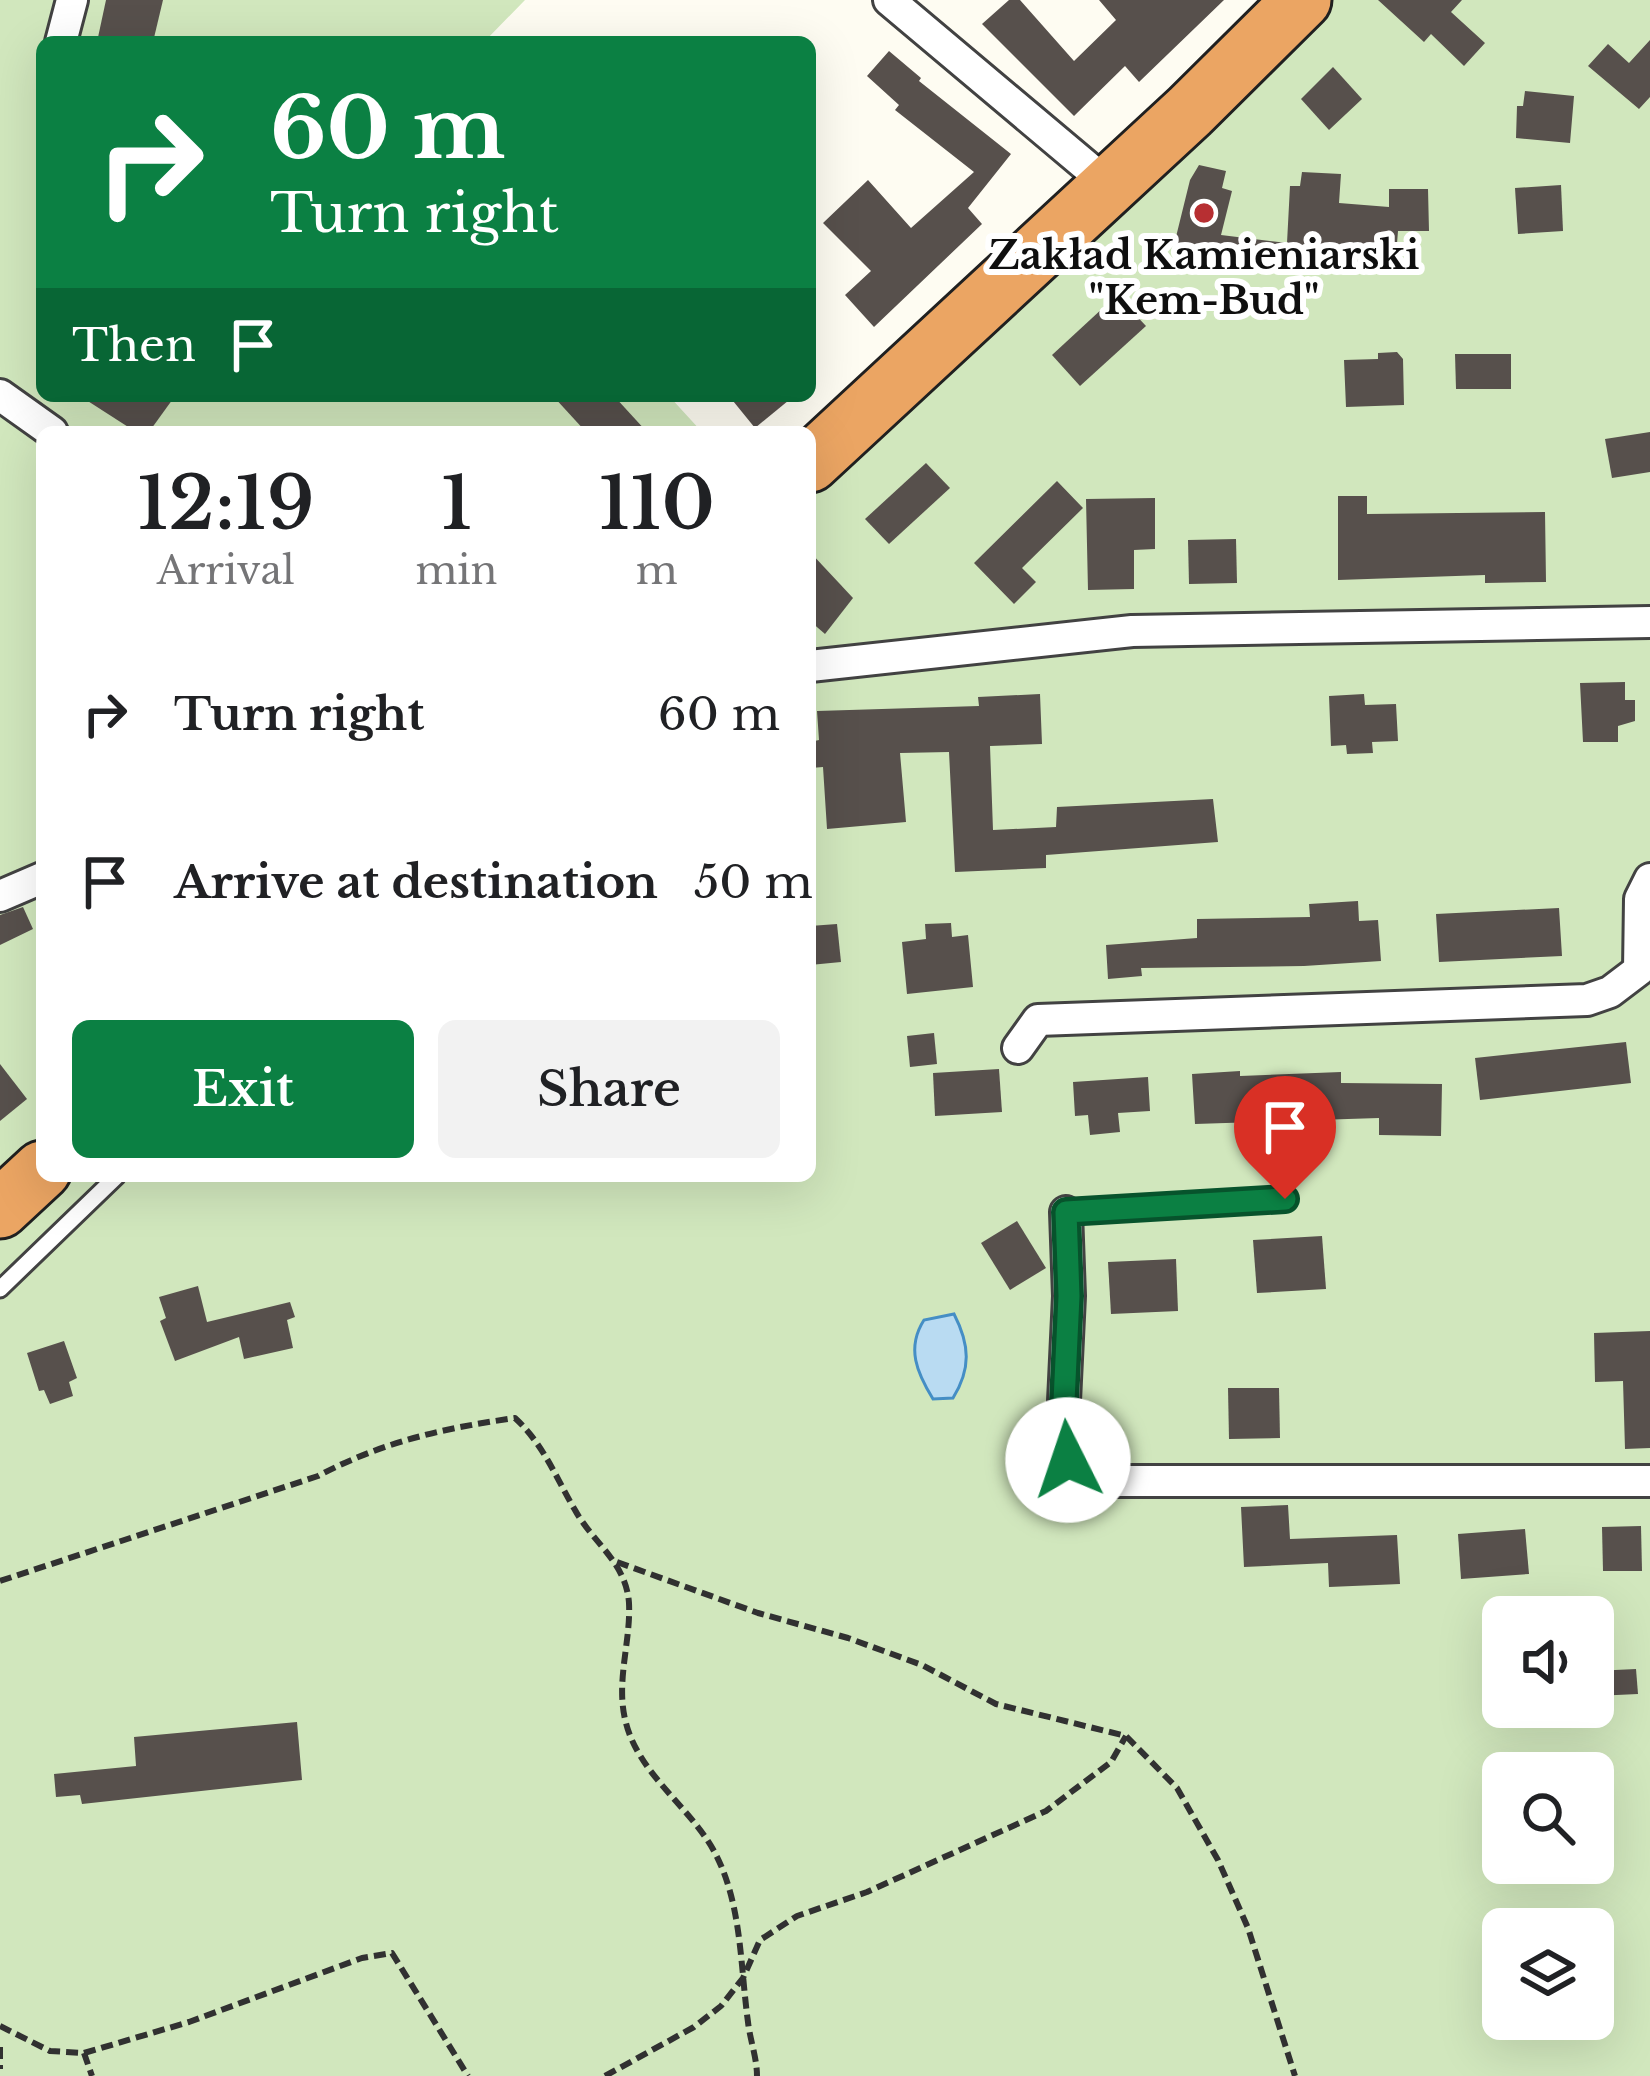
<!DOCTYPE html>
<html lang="en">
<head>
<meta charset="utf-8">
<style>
	:root { --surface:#fff; --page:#f2f2f2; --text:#202124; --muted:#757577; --accent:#0b8043 }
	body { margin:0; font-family:"Libre Baskerville",serif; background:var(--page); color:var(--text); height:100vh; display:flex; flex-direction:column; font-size:45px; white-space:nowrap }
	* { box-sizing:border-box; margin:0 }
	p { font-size:39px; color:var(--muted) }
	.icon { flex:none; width:66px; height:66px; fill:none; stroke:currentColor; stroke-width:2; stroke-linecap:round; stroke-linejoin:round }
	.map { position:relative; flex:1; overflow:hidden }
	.details { position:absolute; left:36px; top:426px; width:780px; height:756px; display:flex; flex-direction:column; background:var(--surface); border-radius:18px; box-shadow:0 12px 48px #0002 }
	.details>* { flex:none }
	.banner { position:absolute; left:36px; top:36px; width:780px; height:366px; border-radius:18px; box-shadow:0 12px 48px #0002; background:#0b8043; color:#fff; overflow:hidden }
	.controls { position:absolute; left:1482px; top:1596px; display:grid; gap:24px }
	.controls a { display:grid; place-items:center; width:132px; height:132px; border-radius:18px; background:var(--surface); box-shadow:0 12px 48px #0002; font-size:60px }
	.pin { position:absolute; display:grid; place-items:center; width:102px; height:102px; color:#fff; margin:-123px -51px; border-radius:50% 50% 50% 0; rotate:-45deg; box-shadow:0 0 12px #0007 }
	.pin .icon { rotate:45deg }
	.me { position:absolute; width:132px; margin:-66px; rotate:356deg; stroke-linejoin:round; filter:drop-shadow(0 0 9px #0008) }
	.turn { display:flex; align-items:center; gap:42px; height:252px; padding:0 36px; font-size:54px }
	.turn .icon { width:156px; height:156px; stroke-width:2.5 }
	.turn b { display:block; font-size:84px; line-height:102px }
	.then { display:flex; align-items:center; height:114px; padding:0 36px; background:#0003; gap:24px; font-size:45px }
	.eta { display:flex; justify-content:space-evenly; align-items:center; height:204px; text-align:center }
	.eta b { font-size:72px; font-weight:600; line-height:84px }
	.primary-button { display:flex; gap:24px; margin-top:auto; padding:24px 36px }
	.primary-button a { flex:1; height:138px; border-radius:18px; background:var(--accent); color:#fff; font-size:48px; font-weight:600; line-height:138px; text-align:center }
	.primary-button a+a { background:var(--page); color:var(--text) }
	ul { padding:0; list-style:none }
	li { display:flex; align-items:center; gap:36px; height:168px; padding:0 36px }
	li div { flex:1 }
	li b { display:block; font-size:45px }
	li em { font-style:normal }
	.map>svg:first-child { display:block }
	.green { fill:#d1e7bd; fill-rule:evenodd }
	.water { fill:#b9dbf2; stroke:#458ec5; stroke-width:3 }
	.building { fill:#57504c }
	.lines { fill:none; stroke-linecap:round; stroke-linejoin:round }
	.lane-casing { stroke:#424242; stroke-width:21 }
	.street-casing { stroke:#424242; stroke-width:36 }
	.highway-casing { stroke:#202020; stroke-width:63 }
	.path { stroke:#313131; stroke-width:6; stroke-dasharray:12 6; stroke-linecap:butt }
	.lane { stroke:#fff; stroke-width:15 }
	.street { stroke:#fff; stroke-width:30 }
	.highway { stroke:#eba563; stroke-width:57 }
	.route-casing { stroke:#07532c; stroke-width:30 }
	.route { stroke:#0b8043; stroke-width:21 }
	.poi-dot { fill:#b72f32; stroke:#fff; stroke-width:4.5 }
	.labels { text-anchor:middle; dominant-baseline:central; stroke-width:12; stroke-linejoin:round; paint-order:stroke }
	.poi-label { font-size:39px; font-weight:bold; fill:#0f0f0f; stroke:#fff }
</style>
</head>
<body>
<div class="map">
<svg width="1650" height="2076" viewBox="0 0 1650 2076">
	<rect width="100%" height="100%" fill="#fefcf2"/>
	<path class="green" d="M0,0H525L484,42H42V396H669L702,432H42V1176H810V451L1321,0H1650V2076H0ZM1503,1617H1593V1707H1503ZM1503,1773H1593V1863H1503ZM1503,1929H1593V2019H1503Z"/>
	<path class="water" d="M954,1314C970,1345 971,1369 953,1398L933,1399C917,1373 906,1348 924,1320Z"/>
	<g class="building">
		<path d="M106,0H163L153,42H97Z"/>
		<path d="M1009,0H1020L1074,61L1116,20L1099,0H1224L1139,82L1125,66L1074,116L982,24Z"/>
		<path d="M1378,0H1462L1451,12L1485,43L1464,66L1431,34L1424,42Z"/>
		<path d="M1650,40V97L1639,109L1588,66L1608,44L1629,63Z"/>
		<path d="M889,51L921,78L919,81L1011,154L968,208L982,224L874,327L845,295L871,271L823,223L868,180L911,228L974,172L895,110L899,105L867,76Z"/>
		<path d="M1333,67L1362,99L1329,130L1301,99Z"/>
		<path d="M1525,91L1574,96L1570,143L1516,138L1517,106H1523Z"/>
		<path d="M1199,165L1226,171L1222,188L1232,191L1221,235L1287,243L1290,186H1300L1302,172L1341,174L1339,203L1389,207V189H1428L1429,231H1398L1395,269L1292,268L1213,260L1173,249L1190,180Z"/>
		<path d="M1561,185L1563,231L1518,234L1515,188Z"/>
		<path d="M1117,295L1146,326L1080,386L1052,355Z"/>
		<path d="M1397,352L1403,359L1404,405L1346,407L1344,360L1378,359V353Z"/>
		<path d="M1455,354H1511V389H1456Z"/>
		<path d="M80,396H175L149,432H136Z"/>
		<path d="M553,396H614L647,432H586Z"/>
		<path d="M729,396H794L755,428Z"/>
		<path d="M1650,432V472L1612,478L1605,439Z"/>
		<path d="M926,463L950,488L889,544L865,519Z"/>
		<path d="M1057,481L1083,508L1022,568L1036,582L1014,604L974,563Z"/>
		<path d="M1338,496H1367V514L1545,512L1546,582L1485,583V575L1338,580Z"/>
		<path d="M1155,498V549L1134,550V589L1088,590L1086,499Z"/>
		<path d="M1236,539L1237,583L1189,584L1188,540Z"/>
		<path d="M810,552L853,598L825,634L810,621Z"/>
		<path d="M1625,682V700H1635V721L1618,726V742H1583L1580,683Z"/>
		<path d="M1040,694L1042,744L990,746L993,830L1056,827L1057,807L1213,799L1218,842L1046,855V868L955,872L949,752L900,753L906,822L827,829L823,767L811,768L810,753V742L819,740L817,711L979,706L978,697Z"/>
		<path d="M1364,694L1365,705L1396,704L1398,741L1372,742L1373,753L1347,754L1346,745L1331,746L1329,696Z"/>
		<path d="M1358,901L1359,921L1378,920L1381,961L1304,966L1141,968L1142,976L1108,979L1106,945L1197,938V919L1310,917L1309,904Z"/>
		<path d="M23,907L33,929L0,945V915Z"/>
		<path d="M1559,908L1562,956L1439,962L1436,914Z"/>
		<path d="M951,923L952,937L968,935L973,987L907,994L902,942L926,939L925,924Z"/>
		<path d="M837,924L841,962L810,965V926Z"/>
		<path d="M934,1033L937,1064L910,1067L907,1036Z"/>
		<path d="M1626,1042L1631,1083L1480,1100L1475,1058Z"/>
		<path d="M0,1064L27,1099L0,1121Z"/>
		<path d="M999,1069L1002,1112L935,1116L933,1073Z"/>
		<path d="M1240,1071V1076L1341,1072V1083L1442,1084L1441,1136L1379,1135V1118L1195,1124L1192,1074Z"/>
		<path d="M1148,1077L1150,1111L1118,1113L1120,1132L1090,1135L1088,1115L1075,1116L1073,1082Z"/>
		<path d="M1017,1221L1046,1268L1010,1290L981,1243Z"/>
		<path d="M1322,1236L1326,1289L1257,1293L1253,1240Z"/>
		<path d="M1176,1259L1178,1311L1111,1314L1108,1262Z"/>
		<path d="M198,1286L207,1322L290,1302L295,1317L287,1320L293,1348L244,1359L239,1337L175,1361L160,1321L166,1318L159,1297Z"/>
		<path d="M1650,1331V1448L1625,1449L1623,1381L1595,1382L1594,1333Z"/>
		<path d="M64,1341L77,1378L69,1382L73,1396L50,1404L44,1390L39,1391L27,1353Z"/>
		<path d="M1228,1388H1279L1280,1438L1229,1439Z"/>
		<path d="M1288,1505L1290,1539L1397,1535L1400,1584L1329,1587L1328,1563L1244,1567L1241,1507Z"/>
		<path d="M1641,1526L1642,1571H1603L1602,1527Z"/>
		<path d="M1525,1529L1529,1574L1461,1579L1458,1534Z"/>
		<path d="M1636,1669L1638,1694L1595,1696L1594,1671Z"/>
		<path d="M297,1722L302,1780L82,1804L80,1795L56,1797L54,1774L136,1766L134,1737Z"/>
	</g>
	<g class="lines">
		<defs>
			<g id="lane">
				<path d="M1066,1212L1285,1199"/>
				<path d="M0,1289L117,1176"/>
			</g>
			<g id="street">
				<path d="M889,0L1109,185"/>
				<path d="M61,42L72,0"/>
				<path d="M0,395L52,432"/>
				<path d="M810,666L1132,631L1650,622"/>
				<path d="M0,896L42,878"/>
				<path d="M1018,1048L1038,1020L1587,1000L1610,992L1639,970L1640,899L1650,879"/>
				<path d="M1066,1212L1069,1296L1062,1443C1069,1463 1077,1471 1096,1481H1650"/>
			</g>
			<g id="highway">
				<path d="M810,463L1190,111L1302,0"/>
				<path d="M0,1209L42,1170"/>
			</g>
		</defs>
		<use href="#lane" class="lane-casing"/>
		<use href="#street" class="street-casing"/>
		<use href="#highway" class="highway-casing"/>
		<g class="path">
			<path d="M617,1562L758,1613L848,1638L922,1665L996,1704L1126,1736L1177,1788L1218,1860L1248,1928L1295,2076"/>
			<path d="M0,1581L318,1476C382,1442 444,1428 515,1418C544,1445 555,1476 575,1510C593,1543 626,1562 629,1603C631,1642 615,1683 626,1723C639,1774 689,1806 714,1851C742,1903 740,1964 748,2022C750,2040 757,2058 757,2076"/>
			<path d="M0,2026L50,2051L84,2053L92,2076"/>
			<path d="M0,2047V2069"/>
			<path d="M84,2053L189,2022L362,1958L392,1953L468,2076"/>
			<path d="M605,2076L694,2027L721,2006L743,1978L760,1940L797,1916L867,1892L1046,1811L1111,1762L1126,1736"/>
		</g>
		<use href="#lane" class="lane"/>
		<use href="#street" class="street"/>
		<use href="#highway" class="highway"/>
	</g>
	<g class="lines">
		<defs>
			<path id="route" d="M1068,1460L1062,1443L1069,1296L1066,1212L1285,1199"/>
		</defs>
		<use href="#route" class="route-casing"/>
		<use href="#route" class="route"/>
	</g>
	<circle class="poi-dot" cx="1204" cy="213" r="12"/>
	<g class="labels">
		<g class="poi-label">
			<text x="1204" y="255">Zakład Kamieniarski<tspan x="1204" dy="45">"Kem-Bud"</tspan></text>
		</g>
	</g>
</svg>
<div class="controls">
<a><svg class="icon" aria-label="sound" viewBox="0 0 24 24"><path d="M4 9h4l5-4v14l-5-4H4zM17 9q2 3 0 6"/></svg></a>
<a><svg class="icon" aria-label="search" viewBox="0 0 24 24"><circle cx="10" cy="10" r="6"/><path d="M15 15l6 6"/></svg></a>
<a><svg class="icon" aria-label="layers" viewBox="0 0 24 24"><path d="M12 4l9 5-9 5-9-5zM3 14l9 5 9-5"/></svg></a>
</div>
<div class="pin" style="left:1285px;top:1199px;background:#d93025"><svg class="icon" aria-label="arrive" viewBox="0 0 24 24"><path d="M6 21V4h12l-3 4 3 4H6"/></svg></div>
<svg class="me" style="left:1068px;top:1460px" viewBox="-20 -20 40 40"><circle r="19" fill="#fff"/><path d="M0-13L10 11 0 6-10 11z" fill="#0b8043"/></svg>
<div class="banner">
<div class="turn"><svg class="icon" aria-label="right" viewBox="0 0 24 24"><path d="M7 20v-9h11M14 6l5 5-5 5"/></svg><div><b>60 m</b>Turn right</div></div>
<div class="then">Then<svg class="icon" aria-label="arrive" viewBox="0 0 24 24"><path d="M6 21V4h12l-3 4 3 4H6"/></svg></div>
</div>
<section class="details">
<div class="eta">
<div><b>12:19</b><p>Arrival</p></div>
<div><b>1</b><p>min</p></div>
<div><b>110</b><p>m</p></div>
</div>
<ul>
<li><svg class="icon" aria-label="right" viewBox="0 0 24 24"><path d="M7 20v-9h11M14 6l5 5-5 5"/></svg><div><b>Turn right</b></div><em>60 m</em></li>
<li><svg class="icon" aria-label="arrive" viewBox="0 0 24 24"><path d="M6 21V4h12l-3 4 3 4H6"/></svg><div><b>Arrive at destination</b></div><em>50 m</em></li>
</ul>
<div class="primary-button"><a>Exit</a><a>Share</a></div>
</section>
</div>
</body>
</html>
